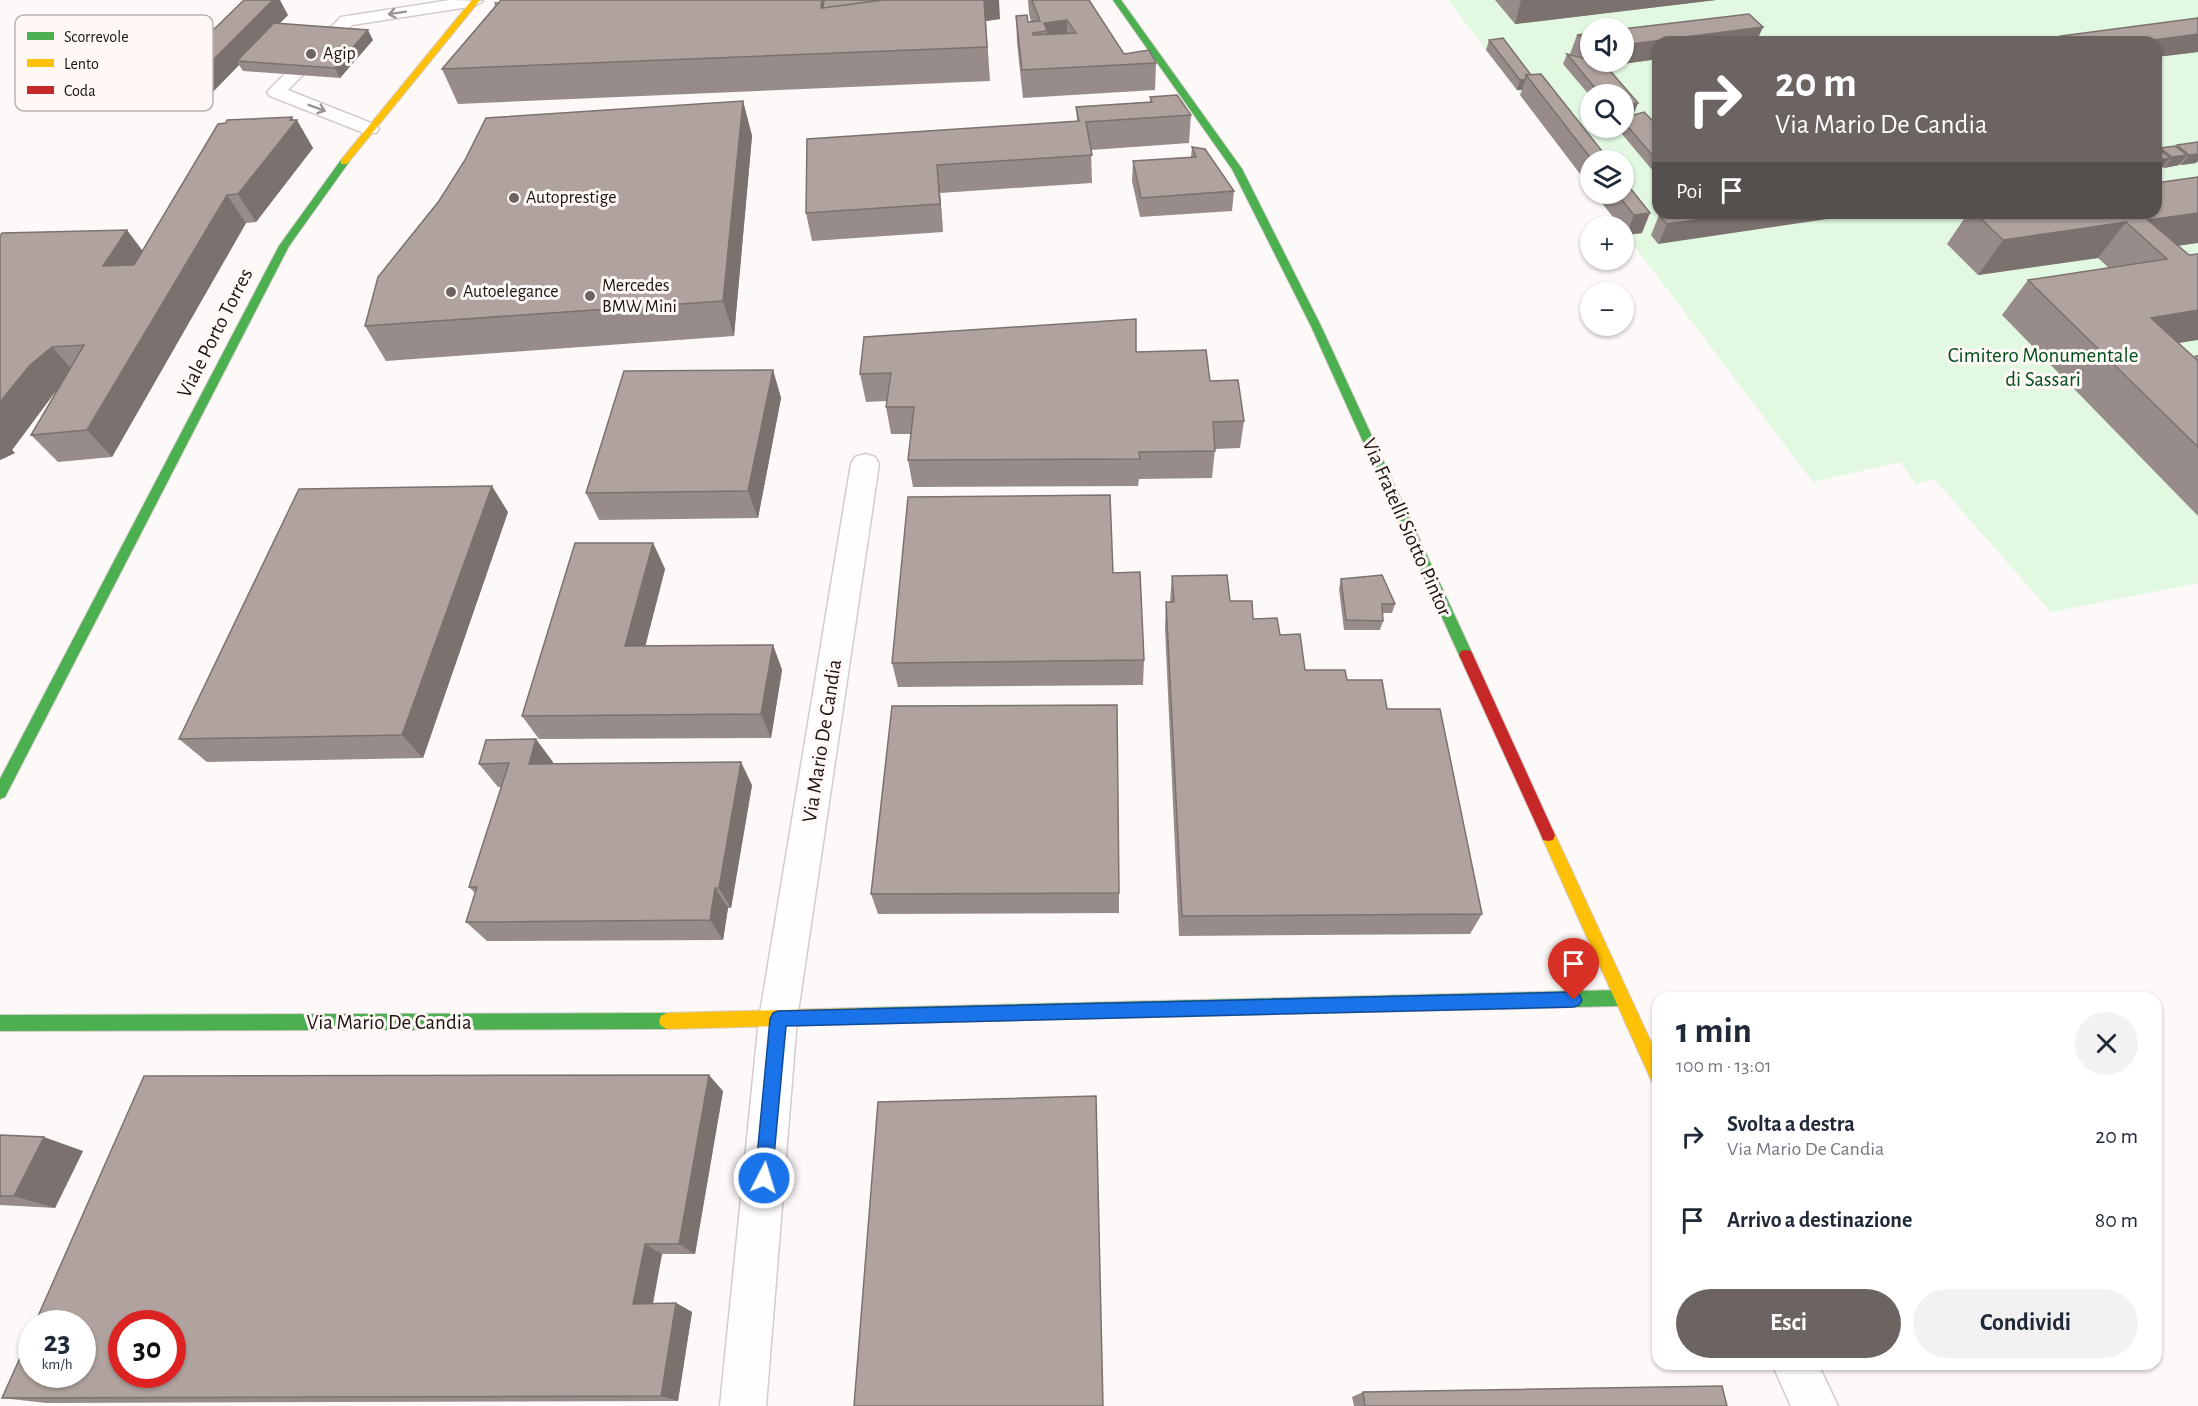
<!DOCTYPE html>
<html lang="it">
<head>
<meta charset="utf-8">
<style>
	:root { --surface:#fff; --page:#f2f2f3; --text:#1f2937; --muted:#747a83; --accent:#6b6461 }
	body { margin:0; font-family:"Alegreya Sans",sans-serif; background:var(--page); color:var(--text); height:100vh; display:flex; flex-direction:column; font-size:22px; white-space:nowrap }
	* { box-sizing:border-box; margin:0 }
	p { font-size:20px; color:var(--muted) }
	.icon { flex:none; width:33px; height:33px; fill:none; stroke:currentColor; stroke-width:2; stroke-linecap:round; stroke-linejoin:round }
	.map { position:relative; flex:1; overflow:hidden }
	.sheet { position:absolute; left:1652px; top:992px; width:510px; height:378px; display:flex; flex-direction:column; background:var(--surface); border-radius:18px; box-shadow:0 2px 4px #0004 }
	.sheet>* { flex:none }
	.guide { position:absolute; left:1652px; top:36px; width:510px; height:183px; border-radius:18px; box-shadow:0 2px 4px #0004; background:#6b6461; color:#fff; overflow:hidden }
	.controls { position:absolute; left:1580px; top:18px; display:grid; gap:12px }
	.controls a { display:grid; place-items:center; width:54px; height:54px; border-radius:50%; background:var(--surface); box-shadow:0 2px 4px #0004; font-size:30px }
	.speed { position:absolute; left:18px; top:1310px; display:flex; gap:12px; font-size:30px; font-weight:700; text-align:center }
	.speed>* { display:grid; place-content:center; width:78px; height:78px; border-radius:50%; background:var(--surface); box-shadow:0 2px 4px #0004; line-height:1 }
	.speed small { font-size:15px; font-weight:400 }
	.speed .limit { border:9px solid #d22; background:#fff; color:#111 }
	.pin { position:absolute; display:grid; place-items:center; width:51px; height:51px; color:#fff; margin:-62px -26px; border-radius:50% 50% 50% 0; rotate:-45deg; box-shadow:0 0 6px #0007 }
	.pin .icon { rotate:45deg }
	.me { position:absolute; width:66px; margin:-33px; rotate:5deg; stroke-linejoin:round; filter:drop-shadow(0 0 4px #0008) }
	.turn { display:flex; align-items:center; gap:21px; height:126px; padding:0 24px; font-size:27px }
	.turn .icon { width:78px; height:78px; stroke-width:2.5 }
	.turn b { display:block; font-size:42px; line-height:51px }
	.then { display:flex; align-items:center; height:57px; padding:0 24px; background:#0003; gap:12px; font-size:22px }
	.round { display:grid; place-items:center; flex:none; width:63px; height:63px; border-radius:32px; background:var(--page) }
	.headline { display:flex; align-items:center; justify-content:space-between; height:102px; padding:0 24px }
	h1 { font-size:36px; font-weight:700; line-height:45px }
	.button { display:flex; gap:12px; margin-top:auto; padding:12px 24px }
	.button a { flex:1; height:69px; border-radius:36px; background:var(--accent); color:#fff; font-size:24px; font-weight:700; line-height:69px; text-align:center }
	.button a+a { background:var(--page); color:var(--text) }
	ul { padding:0; list-style:none }
	li { display:flex; align-items:center; gap:18px; height:84px; padding:0 24px }
	li div { flex:1 }
	li b { display:block; font-size:22px }
	li em { font-style:normal }
	.map>svg:first-child { display:block }
	.green { fill:#e2f8e1; fill-rule:evenodd }
	.lines { fill:none; stroke-linecap:round; stroke-linejoin:round }
	.lane-casing { stroke:#d4ccca; stroke-width:3 }
	.street-casing { stroke:#d4ccca; stroke-width:3 }
	.fast-casing { stroke:#d4ccca; stroke-width:2 }
	.slow-casing { stroke:#d4ccca; stroke-width:2 }
	.jam-casing { stroke:#d4ccca; stroke-width:2 }
	.lane { fill:#fffefe; fill-rule:evenodd }
	.street { fill:#fffefe; fill-rule:evenodd }
	.fast { fill:#4caf50; fill-rule:evenodd }
	.slow { fill:#ffc107; fill-rule:evenodd }
	.jam { fill:#c62828; fill-rule:evenodd }
	.wall { fill:#978c89 }
	.shaded-wall { fill:#7b726f }
	.building { fill:#b0a39f; stroke:#7b726f; stroke-width:1.5; fill-rule:evenodd }
	.oneway { stroke:#999492 }
	.route { fill:#1a73e8; stroke:#114b97; stroke-width:1.5 }
	.poi-dot { fill:#6b6461; stroke:#fff8f6; stroke-width:2 }
	.labels { text-anchor:middle; dominant-baseline:central; stroke-width:6; stroke-linejoin:round; paint-order:stroke }
	.far-poi-label { font-size:18px; fill:#1d130f; stroke:#fff8f6; text-anchor:start }
	.street-label { font-size:21px; fill:#1d130f; stroke:#fff8f6 }
	.park-label { font-size:21px; fill:#00511b; stroke:#fff8f6 }
	.key { fill:#fff8f6; stroke:#bbb3b1; stroke-width:1.5 }
	.key-label { font-size:16px; fill:#1d130f }
</style>
</head>
<body>
<div class="map">
<svg width="2198" height="1406" viewBox="0 0 2198 1406">
	<rect width="100%" height="100%" fill="#fdf9f8"/>
	<path class="green" d="M1448,0H2198V583L2051,612L1934,479L1916,484L1900,462L1813,482L1623,231V226H1619L1594,194H1623V160H1590V188ZM1590,28H1623V62H1590ZM1658,42H2156V213H1658ZM1590,94H1623V128H1590Z"/>
	<g class="lines">
		<defs>
			<path id="lane" d="M450,0L483,1L475,6L352,25L288,90L376,125L379,129L376,133H364L270,96L267,92L341,17Z"/>
			<g id="street">
				<path d="M865,454L875,457L879,464L797,1019L766,1406H720L759,1019L851,464L855,457Z"/>
				<path d="M1772,1364H1818L1838,1406H1791Z"/>
			</g>
			<g id="fast">
				<path d="M1113,0H1121L1242,169L1321,326L1473,655L1471,659H1461L1459,655L1311,326L1232,169Z"/>
				<path d="M341,160L349,162L289,246L5,797L0,799V779L279,246Z"/>
				<path d="M1620,990L1626,993L1628,998L1626,1003L1620,1006L857,1024L851,1021L849,1016L851,1011L857,1008Z"/>
				<path d="M667,1013L673,1016L675,1021L673,1026L667,1029L0,1031V1015Z"/>
			</g>
			<g id="slow">
				<path d="M472,0H480L347,164H341V160Z"/>
				<path d="M1548,829L1553,830L1658,1057V1084L1652,1082L1541,835L1543,830Z"/>
				<path d="M857,1008L863,1011L865,1016L863,1021L857,1024L667,1029L661,1026L659,1021L661,1016L667,1013Z"/>
			</g>
			<path id="jam" d="M1466,650L1471,651L1473,655L1555,835L1553,840L1548,841L1543,840L1541,835L1459,655L1461,651Z"/>
		</defs>
		<use href="#lane" class="lane-casing"/>
		<use href="#street" class="street-casing"/>
		<use href="#fast" class="fast-casing"/>
		<use href="#slow" class="slow-casing"/>
		<use href="#jam" class="jam-casing"/>
		<use href="#lane" class="lane"/>
		<use href="#street" class="street"/>
		<use href="#fast" class="fast"/>
		<use href="#slow" class="slow"/>
		<use href="#jam" class="jam"/>
	</g>
	<g class="wall">
		<path d="M1028,0H1089L1124,54L1156,63L1155,90L1023,98L1017,43L1016,16L1028,22H1031L1029,14Z"/>
		<path d="M1495,0H1716L1515,24Z"/>
		<path d="M494,2L1000,19L986,21L990,81L458,104L442,69L495,6Z"/>
		<path d="M1749,14L1763,27L1756,42H1658V59L1608,66L1605,65L1638,103L1634,113L1623,115V94H1590V96L1563,64L1567,54L1590,60V62L1601,63L1594,62H1623V29Z"/>
		<path d="M288,15L279,24L373,40L340,78L243,71L239,65L205,100L177,97L164,78Z"/>
		<path d="M2198,18V52L2156,57V42H2056L2061,36Z"/>
		<path d="M1590,33V60L1570,54L1577,35Z"/>
		<path d="M1489,40L1531,75L1609,160H1590V187L1520,95L1522,90H1517L1486,50Z"/>
		<path d="M1150,97L1191,115L1189,143L1091,150L1092,183L940,193L943,232L812,241L806,213L807,139L1077,121L1076,107L1150,102Z"/>
		<path d="M743,101L752,136L734,336L386,361L365,326Z"/>
		<path d="M1623,118L1658,126V177L1617,128H1623Z"/>
		<path d="M294,120L313,148L256,222L246,223L112,457L58,462L31,435L56,391L12,450L15,453L0,460V236L143,251Z"/>
		<path d="M2198,142V162H2196V163L2181,165L2180,164L2179,165L2164,168L2163,167L2162,168L2156,169V148L2159,149L2160,148L2176,146L2177,145Z"/>
		<path d="M1192,147L1234,191L1232,211L1140,217L1132,181L1133,161L1191,157Z"/>
		<path d="M1623,179L1642,233L1626,235L1623,231V226H1620L1595,194H1623Z"/>
		<path d="M1673,213L1658,244L1651,235L1659,215Z"/>
		<path d="M1968,213H2156L2179,246V343L2194,357L2195,355H2198V516L2002,315L2028,280L2109,268L2098,258L1978,275L1947,244Z"/>
		<path d="M1136,352L1210,381L1244,421L1240,448L1215,449L1212,478L1139,479L1138,486L913,487L908,460L911,434H891L886,407L887,401L866,402L860,374Z"/>
		<path d="M773,370L781,398L758,518L599,520L586,493Z"/>
		<path d="M508,512L423,758L207,762L179,739Z"/>
		<path d="M653,543L665,569L645,646L773,645L782,670L771,738L539,739L522,716Z"/>
		<path d="M1113,573L1144,660L1143,685L898,687L892,663Z"/>
		<path d="M1172,576L1230,601L1253,619L1280,635L1305,670L1347,680L1387,709L1482,914L1470,934L1179,936L1165,628L1166,602H1170Z"/>
		<path d="M1341,579L1395,604L1392,613H1383V621L1380,630H1344L1339,589Z"/>
		<path d="M553,762L552,764L752,785L731,908H728L723,940L487,941L466,922L475,893L469,887L502,787H498L479,764Z"/>
		<path d="M1119,893V913L878,914L871,894Z"/>
		<path d="M723,1091L695,1254H662L653,1304L676,1303L692,1312L678,1401L46,1403L2,1398Z"/>
		<path d="M0,1135L83,1151L55,1208L0,1205Z"/>
		<path d="M1363,1392L1727,1406H1354L1352,1397Z"/>
	</g>
	<g class="shaded-wall">
		<path d="M273,0H280L288,15L242,62L237,61L239,65L205,100L193,80Z"/>
		<path d="M822,0H999L1000,19L986,21L990,81L986,21L821,8Z"/>
		<path d="M1521,0H1716L1515,24Z"/>
		<path d="M1067,20V47L1047,51V31L1044,23Z"/>
		<path d="M1763,27L1756,42H1658V59L1608,66L1610,62H1623V45Z"/>
		<path d="M368,30L373,40L340,78L335,68Z"/>
		<path d="M2198,34V52L2156,57V42H2138Z"/>
		<path d="M1520,80H1525L1522,90H1517Z"/>
		<path d="M743,101L752,136L734,336L723,301Z"/>
		<path d="M1638,103L1634,113L1623,115V105Z"/>
		<path d="M292,117L295,123L297,120L313,148L256,222L238,194Z"/>
		<path d="M2198,154V160L2196,163L2181,165L2189,155Z"/>
		<path d="M2187,155L2179,165L2164,168L2172,157Z"/>
		<path d="M2170,158L2162,168L2156,169V160Z"/>
		<path d="M937,165L940,193L943,232L940,204Z"/>
		<path d="M227,195L246,223L112,457L87,430Z"/>
		<path d="M1650,213L1642,233L1626,235L1634,215Z"/>
		<path d="M1745,213H1868L1658,244L1667,224Z"/>
		<path d="M2198,213V243L2156,249L2148,220Z"/>
		<path d="M2126,222L2098,258L1978,275L2003,240Z"/>
		<path d="M127,230L148,258L126,294L103,266Z"/>
		<path d="M2198,310V340L2121,352L2151,318Z"/>
		<path d="M52,347L77,375L55,392L12,450L15,453L0,460V402L30,365Z"/>
		<path d="M773,370L781,398L758,518L748,491Z"/>
		<path d="M492,486L508,512L423,758L402,735Z"/>
		<path d="M653,543L665,569L639,671L625,646Z"/>
		<path d="M773,645L782,670L771,738L761,714Z"/>
		<path d="M536,739L553,762L546,787L529,764Z"/>
		<path d="M741,762L752,785L731,908L719,888Z"/>
		<path d="M715,888L728,908L723,940L710,920Z"/>
		<path d="M709,1075L723,1091L695,1254L679,1244Z"/>
		<path d="M44,1137L83,1151L55,1208L14,1196Z"/>
		<path d="M645,1244L662,1254L651,1312L633,1304Z"/>
		<path d="M676,1303L692,1312L678,1401L661,1396Z"/>
	</g>
	<g class="building">
		<path d="M244,0H273L193,80L164,78Z"/>
		<path d="M501,0H822L821,8L882,0H984L987,47L442,69Z"/>
		<path d="M824,0H882L823,8Z"/>
		<path d="M1032,0H1089L1124,54L1149,50L1156,63L1022,70L1016,16L1027,15L1028,22L1040,21ZM1067,20L1076,33L1033,35V33L1047,31L1044,23Z"/>
		<path d="M1749,14L1763,27L1623,45V29Z"/>
		<path d="M2198,18V34L2138,42H2069L2061,36Z"/>
		<path d="M274,23L368,30L335,68L237,61Z"/>
		<path d="M1590,33V39L1577,35Z"/>
		<path d="M1503,38L1531,75H1526L1525,80H1520L1489,40Z"/>
		<path d="M2034,40L2036,42H2018Z"/>
		<path d="M1567,54L1590,60V62H1594L1605,65L1638,103L1623,105V94H1600Z"/>
		<path d="M1541,74L1609,160H1592L1526,75Z"/>
		<path d="M1177,95L1191,115L1086,122L1092,155L937,165L940,204L806,213L807,139L1079,121L1076,107L1152,102L1150,97Z"/>
		<path d="M743,101L723,301L365,326L378,277L439,201L465,160L486,118Z"/>
		<path d="M1644,112L1658,126V162L1623,121V118Z"/>
		<path d="M292,117L290,120H297L238,194L227,195L87,430L31,435L84,345L52,347L30,365L0,402V236L2,233L127,230L103,266L134,265L218,124L226,123L227,120Z"/>
		<path d="M2198,142V154L2189,155L2177,145Z"/>
		<path d="M2175,146L2187,155L2172,157L2160,148Z"/>
		<path d="M1192,147L1205,149L1234,191L1141,198L1133,161L1196,157Z"/>
		<path d="M2156,148H2158L2170,158L2156,160Z"/>
		<path d="M2198,177V213L2148,220L2189,255L2198,254V310L2151,318L2198,361V447L2028,280L2167,259L2126,222L2003,240L1975,213H2156V183Z"/>
		<path d="M1623,179L1650,213L1634,215L1617,194H1623Z"/>
		<path d="M1673,213H1745L1667,224L1659,215Z"/>
		<path d="M1136,319V352L1206,350L1210,381L1238,380L1244,421L1213,422L1215,451L1139,452L1140,459L908,460L914,407H886L891,373L860,374L864,337Z"/>
		<path d="M773,370L748,491L586,493L624,371Z"/>
		<path d="M492,486L402,735L179,739L299,489Z"/>
		<path d="M1110,495L1113,573L1140,572L1144,660L892,663L908,497Z"/>
		<path d="M575,543H653L625,646L773,645L761,714L522,716Z"/>
		<path d="M1227,575L1230,601H1252L1253,619L1277,618L1280,635L1300,634L1305,670H1345L1347,680H1382L1387,709H1440L1482,914L1182,916L1166,602H1174L1172,576Z"/>
		<path d="M1382,575L1395,604H1382L1383,621L1346,620L1341,579Z"/>
		<path d="M1117,705L1119,893L871,894L892,706Z"/>
		<path d="M536,739L529,764L741,762L719,888H715L710,920L466,922L477,887H469L509,763L479,764L486,740Z"/>
		<path d="M709,1075L679,1244H645L633,1304L676,1303L661,1396L2,1398L32,1331V1374H82V1323H35L144,1076ZM122,1323H172V1374H122Z"/>
		<path d="M1096,1096L1103,1406H854L878,1102Z"/>
		<path d="M0,1135L44,1137L14,1196H0Z"/>
		<path d="M1722,1386L1727,1406H1365L1363,1392Z"/>
	</g>
	<defs><path id="oneway-shaft" d="M-6 0H5M1.5-3L5.5 0L1.5 3" fill="none" stroke-width="1.6" stroke-linecap="round" stroke-linejoin="round" transform="scale(1.5)"/></defs>
	<g class="oneway">
		<use href="#oneway-shaft" transform="translate(397 13) rotate(171)"/>
		<use href="#oneway-shaft" transform="translate(317 108) rotate(21)"/>
	</g>
	<path class="route" d="M1574,992L1579,994L1582,1000L1579,1005L1574,1007L786,1026L772,1178L770,1184L764,1187L758,1184L755,1178L770,1019L773,1013L778,1011Z"/>
	<g class="poi-dot">
		<circle cx="311" cy="54" r="6"/>
		<circle cx="514" cy="198" r="6"/>
		<circle cx="451" cy="292" r="6"/>
		<circle cx="590" cy="296" r="6"/>
	</g>
	<g class="labels">
		<g class="far-poi-label">
			<text x="323" y="54">Agip</text>
			<text x="526" y="198">Autoprestige</text>
			<text x="602" y="286">Mercedes<tspan x="602" dy="21">BMW Mini</tspan></text>
			<text x="463" y="292">Autoelegance</text>
		</g>
		<g class="street-label">
			<text transform="translate(215 333) rotate(-63)">Viale Porto Torres</text>
			<text transform="translate(1407 527) rotate(66)">Via Fratelli Siotto Pintor</text>
			<text transform="translate(822 741) rotate(-81)">Via Mario De Candia</text>
			<text x="389" y="1022">Via Mario De Candia</text>
		</g>
		<g class="park-label">
			<text x="2043" y="355">Cimitero Monumentale<tspan x="2043" dy="24">di Sassari</tspan></text>
		</g>
	</g>
	<rect x="15" y="15" width="198" height="96" rx="9" class="key"/>
	<rect x="27" y="32" width="27" height="8" fill="#4caf50"/>
	<rect x="27" y="59" width="27" height="8" fill="#ffc107"/>
	<rect x="27" y="86" width="27" height="8" fill="#c62828"/>
	<g class="key-label">
		<text x="64" y="42">Scorrevole</text>
		<text x="64" y="69">Lento</text>
		<text x="64" y="96">Coda</text>
	</g>
</svg>
<div class="controls">
<a><svg class="icon" aria-label="sound" viewBox="0 0 24 24"><path d="M4 9h4l5-4v14l-5-4H4zM17 9q2 3 0 6"/></svg></a>
<a><svg class="icon" aria-label="search" viewBox="0 0 24 24"><circle cx="10" cy="10" r="6"/><path d="M15 15l6 6"/></svg></a>
<a><svg class="icon" aria-label="layers" viewBox="0 0 24 24"><path d="M12 4l9 5-9 5-9-5zM3 14l9 5 9-5"/></svg></a>
<a>+</a>
<a>−</a>
</div>
<div class="speed"><div>23<small>km/h</small></div><div class="limit">30</div></div>
<div class="pin" style="left:1574px;top:1000px;background:#d93025"><svg class="icon" aria-label="arrive" viewBox="0 0 24 24"><path d="M6 21V4h12l-3 4 3 4H6"/></svg></div>
<svg class="me" style="left:764px;top:1178px" viewBox="-20 -20 40 40"><circle r="17" fill="#1a73e8" stroke="#fff" stroke-width="3"/><path d="M0-11L8 9 0 5-8 9z" fill="#fff"/></svg>
<div class="guide">
<div class="turn"><svg class="icon" aria-label="right" viewBox="0 0 24 24"><path d="M7 20v-9h11M14 6l5 5-5 5"/></svg><div><b>20 m</b>Via Mario De Candia</div></div>
<div class="then">Poi<svg class="icon" aria-label="arrive" viewBox="0 0 24 24"><path d="M6 21V4h12l-3 4 3 4H6"/></svg></div>
</div>
<section class="sheet">
<div class="headline"><div><h1>1 min</h1><p>100 m · 13:01</p></div><a class="round"><svg class="icon" aria-label="close" viewBox="0 0 24 24"><path d="M6 6l12 12M18 6L6 18"/></svg></a></div>
<ul>
<li><svg class="icon" aria-label="right" viewBox="0 0 24 24"><path d="M7 20v-9h11M14 6l5 5-5 5"/></svg><div><b>Svolta a destra</b><p>Via Mario De Candia</p></div><em>20 m</em></li>
<li><svg class="icon" aria-label="arrive" viewBox="0 0 24 24"><path d="M6 21V4h12l-3 4 3 4H6"/></svg><div><b>Arrivo a destinazione</b></div><em>80 m</em></li>
</ul>
<div class="button"><a>Esci</a><a>Condividi</a></div>
</section>
</div>
</body>
</html>
